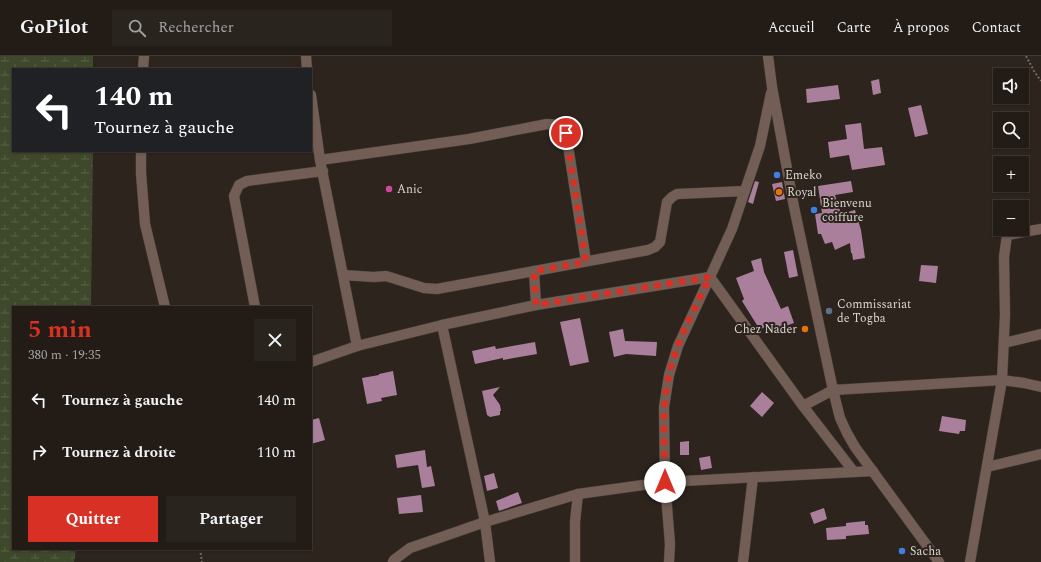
<!DOCTYPE html>
<html lang="fr">
<head>
<meta charset="utf-8">
<style>
	:root { --surface:#221b16; --page:#2a241f; --text:#f1f3f6; --muted:#a2a1a1; --line:#3f3935; --accent:#d93025 }
	body { margin:0; font-family:Spectral,serif; background:var(--page); color:var(--text); height:100vh; display:flex; flex-direction:column; font-size:15px; white-space:nowrap }
	* { box-sizing:border-box; margin:0 }
	p { font-size:13px; color:var(--muted) }
	.icon { flex:none; width:22px; height:22px; fill:none; stroke:currentColor; stroke-width:2; stroke-linecap:round; stroke-linejoin:round }
	.map { position:relative; flex:1; overflow:hidden }
	.panel { position:absolute; left:12px; top:250px; width:300px; height:244px; display:flex; flex-direction:column; background:var(--surface); border-radius:0px; box-shadow:0 1px 3px #0004,0 0 0 1px var(--line) }
	.panel>* { flex:none }
	.top-card { position:absolute; left:12px; top:12px; width:300px; height:84px; border-radius:0px; box-shadow:0 1px 3px #0004,0 0 0 1px var(--line); background:#202124; color:#fff; overflow:hidden }
	.controls { position:absolute; left:993px; top:12px; display:grid; gap:8px }
	.controls a { display:grid; place-items:center; width:36px; height:36px; border-radius:0px; background:var(--surface); box-shadow:0 1px 3px #0004,0 0 0 1px var(--line); font-size:20px }
	.pin { position:absolute; display:grid; place-items:center; width:34px; height:34px; color:#fff; margin:-17px; border:2px solid #fff; border-radius:50%; box-shadow:0 1px 4px #0007 }
	.me { position:absolute; width:44px; margin:-22px; rotate:0deg; stroke-linejoin:round; filter:drop-shadow(0 0 3px #0008) }
	.turn { display:flex; align-items:center; gap:14px; height:84px; padding:0 16px; font-size:18px }
	.turn .icon { width:52px; height:52px; stroke-width:2.5 }
	.turn b { display:block; font-size:28px; line-height:34px }
	.round { display:grid; place-items:center; flex:none; width:42px; height:42px; border-radius:0px; background:var(--page) }
	.overview { display:flex; align-items:center; justify-content:space-between; height:68px; padding:0 16px }
	h1 { font-size:24px; font-weight:700; line-height:30px; color:var(--accent) }
	.action { display:flex; gap:8px; margin-top:auto; padding:8px 16px }
	.action a { flex:1; height:46px; border-radius:0px; background:var(--accent); color:#fff; font-size:16px; font-weight:700; line-height:46px; text-align:center }
	.action a+a { background:var(--page); color:var(--text) }
	ul { padding:0; list-style:none }
	li { display:flex; align-items:center; gap:12px; height:52px; padding:0 16px }
	li div { flex:1 }
	li b { display:block; font-size:15px }
	li em { font-style:normal }
	header { display:flex; align-items:center; gap:24px; box-sizing:border-box; height:56px; padding:0 20px; background:var(--surface); border-bottom:1px solid var(--line) }
	header strong { font-size:19px }
	nav { display:flex; gap:22px; margin-inline-start:auto; font-size:14px }
	.search { width:280px; height:36px; background:var(--page); display:flex; align-items:center; gap:10px; box-sizing:border-box; padding:0 14px; border-radius:0px; color:var(--muted); font-size:15px }
	.map>svg:first-child { display:block }
	.wetland { fill:url(#wetland-marsh) }
	.building { fill:#aa7f9b }
	.lines { fill:none; stroke-linecap:round; stroke-linejoin:round }
	.minor-casing { stroke:#49413a; stroke-width:11 }
	.path { stroke:#736b65; stroke-width:2; stroke-dasharray:2 2; stroke-linecap:butt }
	.minor { stroke:#725e54; stroke-width:10 }
	.route { stroke:#d93025; stroke-width:7; stroke-dasharray:0 12.6 }
	.shop-dot { fill:#3f7fe0; stroke:#2d241d; stroke-width:1.5 }
	.hotel-dot { fill:#d1479c; stroke:#2d241d; stroke-width:1.5 }
	.food-dot { fill:#e8710a; stroke:#2d241d; stroke-width:1.5 }
	.service-dot { fill:#5c6f8a; stroke:#2d241d; stroke-width:1.5 }
	.labels { text-anchor:middle; dominant-baseline:central; stroke-width:4; stroke-linejoin:round; paint-order:stroke }
	.poi-label { font-size:12px; fill:#ddd7d2; stroke:#2d241d; text-anchor:start }
</style>
</head>
<body>
<header>
<strong>GoPilot</strong>
<div class="search"><svg class="icon" aria-label="search" viewBox="0 0 24 24"><circle cx="10" cy="10" r="6"/><path d="M15 15l6 6"/></svg>Rechercher</div>
<nav><a>Accueil</a><a>Carte</a><a>À propos</a><a>Contact</a></nav>
</header>
<div class="map">
<svg width="1041" height="506" viewBox="0 0 1041 506">
	<defs>
		<pattern id="wetland-marsh" width="20" height="14" patternUnits="userSpaceOnUse"><rect width="20" height="14" fill="#3e482a"/><path d="M1 5h8M5 5V1M11 12h8M15 12V8" fill="none" stroke="#596248"/></pattern>
	</defs>
	<rect width="100%" height="100%" fill="#2d241d"/>
	<path class="wetland" d="M0,0H93V13H13V95H93L91,251H13V493H76L74,506H0Z"/>
	<g class="building">
		<path d="M879,23L881,37L873,39L871,25Z"/>
		<path d="M838,29L840,43L807,47L806,33Z"/>
		<path d="M921,49L928,78L915,81L908,52Z"/>
		<path d="M861,67L864,93L882,91L885,109L852,114L849,99L830,102L828,86L847,83L845,69Z"/>
		<path d="M755,125L759,126L753,148L748,146Z"/>
		<path d="M851,125L853,136L835,139L841,158L855,154L861,174L865,202L853,204L852,197H851L850,187L835,194L832,186L825,188L821,178H818L815,158L822,157L818,130Z"/>
		<path d="M782,126L785,143L776,145L772,128Z"/>
		<path d="M793,194L798,220L789,222L784,196Z"/>
		<path d="M761,202L764,216L781,253L788,250L794,267L772,275L769,268L760,274L742,245L744,243L736,222L754,215L751,205Z"/>
		<path d="M921,209L938,210L936,227L919,225Z"/>
		<path d="M580,262L589,306L570,310L560,266Z"/>
		<path d="M623,273L625,285L657,286L656,300L626,298L614,301L609,276Z"/>
		<path d="M535,286L537,298L503,304V302L475,308L472,295L495,290L496,293Z"/>
		<path d="M393,315L397,339L381,342L382,345L367,348L362,322L379,319V318Z"/>
		<path d="M500,331L493,339L500,349L501,355H500V359L490,361L487,359L482,335Z"/>
		<path d="M762,336L774,347L762,361L750,350Z"/>
		<path d="M942,360L966,364L965,375H960L959,378L939,375Z"/>
		<path d="M319,362L325,384L311,388V364Z"/>
		<path d="M689,385V399H680V386Z"/>
		<path d="M425,394L427,411L431,410L435,430L422,432L418,409L397,412L395,399Z"/>
		<path d="M710,400L712,412L701,414L699,402Z"/>
		<path d="M494,417L498,432L487,435L484,420Z"/>
		<path d="M518,436L522,447L499,455L496,445Z"/>
		<path d="M421,439L423,456L399,458L397,442Z"/>
		<path d="M824,452L827,463L814,468L810,457Z"/>
		<path d="M865,465V469H868L869,478L846,480V483L827,484L826,472L846,470V467Z"/>
	</g>
	<g class="lines">
		<defs>
			<g id="minor">
				<path d="M306,0L307,13"/>
				<path d="M768,0L772,31L794,151L833,334L840,362L847,377L855,391L939,506"/>
				<path d="M143,13L144,0"/>
				<path d="M311,39L320,104L357,290"/>
				<path d="M141,95V117L145,168L165,251"/>
				<path d="M320,104L469,83L547,68L560,69L566,77L586,205"/>
				<path d="M534,215L536,249"/>
				<path d="M343,219L374,221L386,220L424,232L437,233L648,194L655,191L660,186L667,146L672,141L677,138L745,135"/>
				<path d="M255,251L234,140L239,129L247,125L323,115"/>
				<path d="M442,269L485,466L490,506"/>
				<path d="M1004,287L1041,278"/>
				<path d="M311,306L357,290L442,269L536,249L710,221L803,350L854,416"/>
				<path d="M803,350L833,334L1002,324L1024,327L1041,331"/>
				<path d="M987,411L1041,398"/>
				<path d="M393,506L394,504L410,492L485,466L578,438L665,426L873,415"/>
				<path d="M575,506V466L578,438"/>
				<path d="M669,506L670,488L665,426L664,351L669,319L678,290L710,221L732,173L760,90L771,37"/>
				<path d="M743,506L753,421"/>
				<path d="M970,506L1002,324L1005,259L1004,201L1007,179L1041,173"/>
			</g>
		</defs>
		<use href="#minor" class="minor-casing"/>
		<g class="path">
			<path d="M1026,0L1034,15L1041,25"/>
			<path d="M200,493L202,506"/>
		</g>
		<use href="#minor" class="minor"/>
	</g>
	<g class="lines">
		<path class="route" d="M566,77L586,206L534,215L536,249L710,221C695,253 676,285 669,319C661,354 665,391 665,426"/>
	</g>
	<g class="shop-dot">
		<circle cx="777" cy="119" r="4"/>
		<circle cx="814" cy="154" r="4"/>
		<circle cx="902" cy="495" r="4"/>
	</g>
	<circle class="hotel-dot" cx="389" cy="133" r="4"/>
	<g class="food-dot">
		<circle cx="779" cy="136" r="4"/>
		<circle cx="805" cy="273" r="4"/>
	</g>
	<circle class="service-dot" cx="829" cy="255" r="4"/>
	<g class="labels">
		<g class="poi-label">
			<text x="785" y="119">Emeko</text>
			<text x="397" y="133">Anic</text>
			<text x="787" y="136">Royal</text>
			<text x="822" y="147">Bienvenu<tspan x="822" dy="14">coiffure</tspan></text>
			<text x="837" y="248">Commissariat<tspan x="837" dy="14">de Togba</tspan></text>
			<text x="797" y="273" text-anchor="end">Chez Nader</text>
			<text x="910" y="495">Sacha</text>
		</g>
	</g>
</svg>
<div class="controls">
<a><svg class="icon" aria-label="sound" viewBox="0 0 24 24"><path d="M4 9h4l5-4v14l-5-4H4zM17 9q2 3 0 6"/></svg></a>
<a><svg class="icon" aria-label="search" viewBox="0 0 24 24"><circle cx="10" cy="10" r="6"/><path d="M15 15l6 6"/></svg></a>
<a>+</a>
<a>−</a>
</div>
<div class="pin" style="left:566px;top:77px;background:#d93025"><svg class="icon" aria-label="arrive" viewBox="0 0 24 24"><path d="M6 21V4h12l-3 4 3 4H6"/></svg></div>
<svg class="me" style="left:665px;top:426px" viewBox="-20 -20 40 40"><circle r="19" fill="#fff"/><path d="M0-13L10 11 0 6-10 11z" fill="#d93025"/></svg>
<div class="top-card">
<div class="turn"><svg class="icon" aria-label="left" viewBox="0 0 24 24"><path d="M17 20v-9H6M10 6l-5 5 5 5"/></svg><div><b>140 m</b>Tournez à gauche</div></div>
</div>
<section class="panel">
<div class="overview"><div><h1>5 min</h1><p>380 m · 19:35</p></div><a class="round"><svg class="icon" aria-label="close" viewBox="0 0 24 24"><path d="M6 6l12 12M18 6L6 18"/></svg></a></div>
<ul>
<li><svg class="icon" aria-label="left" viewBox="0 0 24 24"><path d="M17 20v-9H6M10 6l-5 5 5 5"/></svg><div><b>Tournez à gauche</b></div><em>140 m</em></li>
<li><svg class="icon" aria-label="right" viewBox="0 0 24 24"><path d="M7 20v-9h11M14 6l5 5-5 5"/></svg><div><b>Tournez à droite</b></div><em>110 m</em></li>
</ul>
<div class="action"><a>Quitter</a><a>Partager</a></div>
</section>
</div>
</body>
</html>
